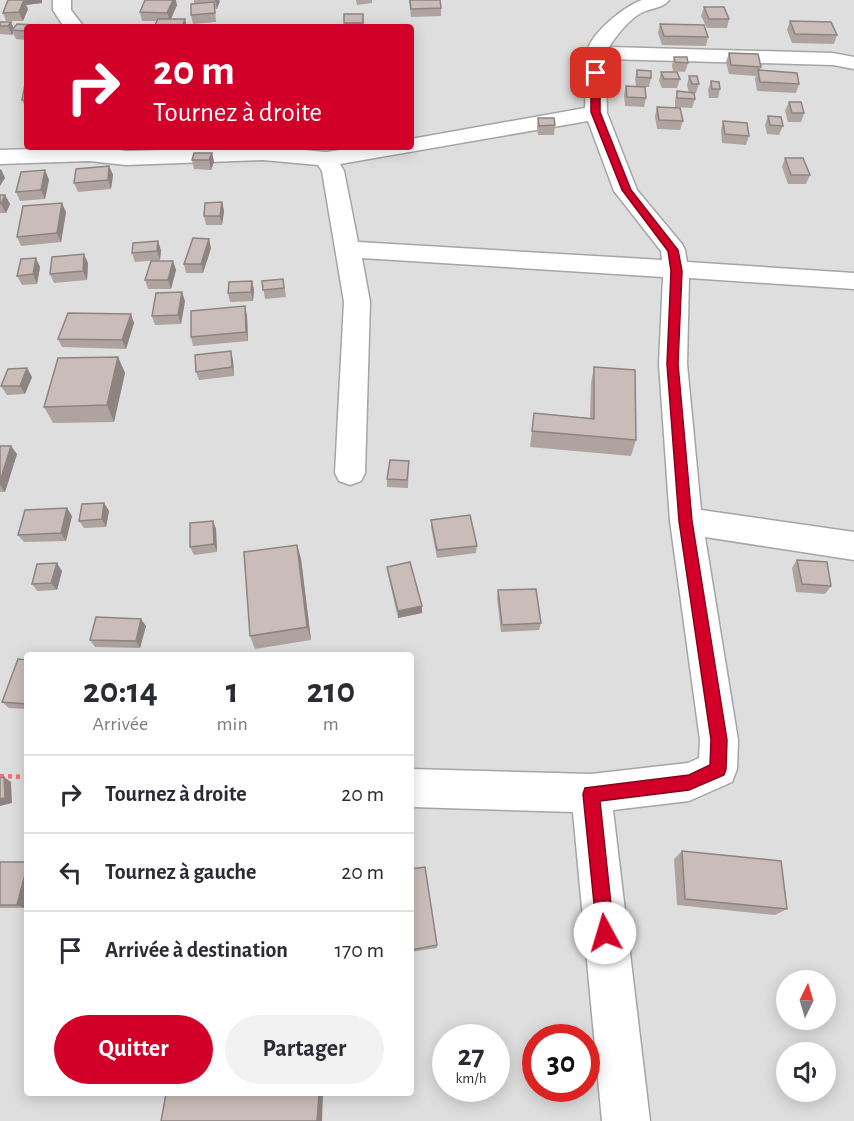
<!DOCTYPE html>
<html lang="fr">
<head>
<meta charset="utf-8">
<style>
	:root { --surface:#fff; --page:#f2f2f3; --text:#2b2b33; --muted:#7c7c81; --line:#e1e1e2; --accent:#d20028 }
	body { margin:0; font-family:"Alegreya Sans",sans-serif; background:var(--page); color:var(--text); height:100vh; display:flex; flex-direction:column; font-size:22px; white-space:nowrap }
	* { box-sizing:border-box; margin:0 }
	p { font-size:20px; color:var(--muted) }
	.icon { flex:none; width:33px; height:33px; fill:none; stroke:currentColor; stroke-width:2; stroke-linecap:round; stroke-linejoin:round }
	.map { position:relative; flex:1; overflow:hidden }
	.side { position:absolute; left:24px; top:652px; width:390px; height:444px; display:flex; flex-direction:column; background:var(--surface); border-radius:6px; box-shadow:0 3px 15px #0003 }
	.side>* { flex:none }
	.top-card { position:absolute; left:24px; top:24px; width:390px; height:126px; border-radius:6px; box-shadow:0 3px 15px #0003; background:#d20028; color:#fff; overflow:hidden }
	.needle { width:39px; rotate:5deg }
	.fabs { position:absolute; left:776px; top:970px; display:grid; gap:12px }
	.fabs a { display:grid; place-items:center; width:60px; height:60px; border-radius:50%; background:var(--surface); box-shadow:0 3px 15px #0003; font-size:30px }
	.speed { position:absolute; left:432px; top:1024px; display:flex; gap:12px; font-size:30px; font-weight:700; text-align:center }
	.speed>* { display:grid; place-content:center; width:78px; height:78px; border-radius:50%; background:var(--surface); box-shadow:0 3px 15px #0003; line-height:1 }
	.speed small { font-size:15px; font-weight:400 }
	.speed .limit { border:9px solid #d22; background:#fff; color:#111 }
	.pin { position:absolute; display:grid; place-items:center; width:51px; height:51px; color:#fff; margin:-26px; border-radius:12px; box-shadow:0 3px 9px #0006 }
	.me { position:absolute; width:66px; margin:-33px; rotate:354deg; stroke-linejoin:round; filter:drop-shadow(0 0 4px #0008) }
	.turn { display:flex; align-items:center; gap:21px; height:126px; padding:0 30px; font-size:27px }
	.turn .icon { width:78px; height:78px; stroke-width:2.5 }
	.turn b { display:block; font-size:42px; line-height:51px }
	.eta { display:flex; justify-content:space-evenly; align-items:center; height:102px; text-align:center }
	.eta b { font-size:36px; font-weight:600; line-height:42px }
	.button { display:flex; gap:12px; margin-top:auto; padding:12px 30px }
	.button a { flex:1; height:69px; border-radius:36px; background:var(--accent); color:#fff; font-size:24px; font-weight:600; line-height:69px; text-align:center }
	.button a+a { background:var(--page); color:var(--text) }
	ul { padding:0; list-style:none }
	li { display:flex; align-items:center; gap:18px; height:78px; padding:0 30px; border-top:2px solid var(--line) }
	li div { flex:1 }
	li b { display:block; font-size:22px }
	li em { font-style:normal }
	.map>svg:first-child { display:block }
	.residential { fill:#dfdede; fill-rule:evenodd }
	.lines { fill:none; stroke-linecap:round; stroke-linejoin:round }
	.minor-casing { stroke:#a5a5a5; stroke-width:3 }
	.path { stroke:#ff6b78; stroke-width:4.5; stroke-dasharray:4 4; stroke-linecap:butt }
	.minor { fill:#fff; fill-rule:evenodd }
	.wall { fill:#aea39f }
	.shaded-wall { fill:#8d8482 }
	.building { fill:#cabdb9; stroke:#8d8482; stroke-width:1.5 }
	.route { fill:#d20028; stroke:#88001a; stroke-width:1.5 }
</style>
</head>
<body>
<div class="map">
<svg width="854" height="1121" viewBox="0 0 854 1121">
	<rect width="100%" height="100%" fill="#f2ece7"/>
	<path class="residential" d="M0,0H854V1121H0ZM27,27H411V147H27ZM27,656H411V1094H27ZM786,981H825V1020H786ZM446,1038H496V1089H446ZM536,1038H586V1089H536ZM786,1053H825V1092H786Z"/>
	<g class="lines">
		<defs>
			<g id="minor">
				<path d="M53,0H71V10L84,27H64L53,10Z"/>
				<path d="M642,0H669C663,8 652,8 643,12C630,18 617,35 609,47L833,53L854,57V69L833,65L606,59L607,113L637,190L682,244L685,250L687,262L854,273V289L689,278L687,364L701,510L854,532V560L705,537L738,740L737,769L732,782L689,801L613,810L650,1121H602L573,812L411,807V769L591,774L688,763L699,758L700,740L670,521L659,364L663,277L362,258L370,302L365,473L361,481L350,485L339,481L335,473L344,302L322,171L318,165L263,160L126,165L89,161L0,164V150L100,147L126,151L271,147L326,152L362,147H411V139L585,108C586,91 584,72 586,55C589,34 623,7 642,0ZM588,121L614,191L661,251L662,260L358,242L344,171L340,164Z"/>
			</g>
		</defs>
		<use href="#minor" class="minor-casing"/>
		<path class="path" d="M0,776L27,777"/>
		<use href="#minor" class="minor"/>
	</g>
	<g class="wall">
		<path d="M11,0H42V3L26,5L28,9L23,21H6L3,13Z"/>
		<path d="M194,0H219L217,9H215L216,22L193,24L191,15L194,4Z"/>
		<path d="M356,0H372V3L357,5Z"/>
		<path d="M409,0H440L441,8V16L411,17Z"/>
		<path d="M177,5L171,19L157,21H142L140,12Z"/>
		<path d="M704,7L729,19L727,28H707L701,16Z"/>
		<path d="M363,14L364,27H344V23Z"/>
		<path d="M790,21L837,35L834,44L792,43L787,30Z"/>
		<path d="M0,22H11L14,29L34,25L35,27H27V40L16,39L13,33L12,35L0,34Z"/>
		<path d="M660,24L708,37L706,46L662,45L658,33Z"/>
		<path d="M729,53L761,67L760,71L799,84L796,93L757,91L755,79L756,76L729,74L726,62Z"/>
		<path d="M674,57L688,63L685,72L673,71L672,66Z"/>
		<path d="M637,70L651,78L649,87H645L646,98L644,107L625,106L624,95L626,86H636L635,79Z"/>
		<path d="M661,72L680,79L677,88H662L659,81Z"/>
		<path d="M689,76L699,84L696,93H693L695,99L692,108L675,107V100L677,91L689,93L687,85Z"/>
		<path d="M27,79V109H26L22,100Z"/>
		<path d="M711,81L720,89L718,98H709L708,90Z"/>
		<path d="M789,102L804,113L801,122H788L785,111Z"/>
		<path d="M657,107L683,121L680,130L657,129L655,116Z"/>
		<path d="M768,116L783,126L779,135L767,134L765,125Z"/>
		<path d="M538,118L555,125L554,135H538L537,127Z"/>
		<path d="M723,121L749,136L746,145L722,143L721,130Z"/>
		<path d="M212,153L214,162L211,170L194,169L192,160Z"/>
		<path d="M785,158L810,175L806,184H788L782,167Z"/>
		<path d="M109,166L113,175L111,189L78,192L74,183Z"/>
		<path d="M45,170L49,180L45,199L20,201L16,192Z"/>
		<path d="M0,195H5L10,204L6,213H0Z"/>
		<path d="M222,202L224,211L222,225H206L204,216Z"/>
		<path d="M66,212L61,242L21,246L17,237Z"/>
		<path d="M211,248L203,273H186L184,264Z"/>
		<path d="M161,250L160,260L135,262L132,253Z"/>
		<path d="M173,261L176,270L171,289H148L145,280Z"/>
		<path d="M88,263L87,280L54,283L50,274Z"/>
		<path d="M40,267L37,284L22,285L17,276Z"/>
		<path d="M283,279L286,297L265,299L262,281Z"/>
		<path d="M252,281L254,290L253,301L230,302L228,293Z"/>
		<path d="M185,301L181,324L155,325L152,316Z"/>
		<path d="M247,315L248,341L193,346L191,337Z"/>
		<path d="M134,323L126,349L62,347L58,339Z"/>
		<path d="M118,357L125,373L114,422L53,423L44,407Z"/>
		<path d="M233,360L234,376L199,380L196,372Z"/>
		<path d="M594,367L636,440L631,456L530,447L534,413L590,418L591,383Z"/>
		<path d="M27,368L32,377L25,394L7,395L1,386Z"/>
		<path d="M0,446L17,454L5,492H0Z"/>
		<path d="M409,461L408,488L387,487V479Z"/>
		<path d="M104,503L109,511L106,527L84,528L79,521Z"/>
		<path d="M72,516L66,541L24,542L18,535Z"/>
		<path d="M431,520L477,546L476,553L437,558L431,527Z"/>
		<path d="M213,521L216,529L217,552L194,555L190,547Z"/>
		<path d="M297,545L301,559L311,640L255,649L250,636Z"/>
		<path d="M797,560L831,586L825,594L796,592L792,568Z"/>
		<path d="M387,567L422,613L398,618L388,574Z"/>
		<path d="M62,571L57,590L37,591L32,584Z"/>
		<path d="M498,590L541,623L539,630L501,632L497,598Z"/>
		<path d="M146,626L140,648L95,647L90,640Z"/>
		<path d="M27,660V709L9,708L2,702Z"/>
		<path d="M682,851L787,909L775,915L677,905L674,859Z"/>
		<path d="M0,862L24,908H0Z"/>
		<path d="M411,869L437,945V948L411,952Z"/>
	</g>
	<g class="shaded-wall">
		<path d="M11,0H42V3L26,5L28,9L23,21L19,12Z"/>
		<path d="M173,0H176L177,5L170,21L167,13Z"/>
		<path d="M215,0H219L220,1L217,9Z"/>
		<path d="M185,19L187,27H182Z"/>
		<path d="M11,22L14,30H12L13,33L12,35L8,26Z"/>
		<path d="M212,153L214,162L211,170L209,160Z"/>
		<path d="M109,166L113,175L111,189L108,180Z"/>
		<path d="M1,169L5,178L0,186V170Z"/>
		<path d="M45,170L49,180L45,199L41,190Z"/>
		<path d="M5,195L10,204L6,213L1,204Z"/>
		<path d="M222,202L224,211L222,225L220,216Z"/>
		<path d="M62,203L66,212L61,242L57,233Z"/>
		<path d="M209,239L211,248L203,273L201,264Z"/>
		<path d="M158,241L161,250L160,260L157,251Z"/>
		<path d="M84,254L88,263L87,280L83,271Z"/>
		<path d="M36,258L40,267L37,284L33,274Z"/>
		<path d="M173,261L176,270L171,289L168,280Z"/>
		<path d="M252,281L254,290L253,301L251,292Z"/>
		<path d="M182,292L185,301L181,324L178,315Z"/>
		<path d="M245,306L247,315L248,341L246,332Z"/>
		<path d="M131,314L134,323L126,349L122,340Z"/>
		<path d="M231,351L233,360L234,376L232,367Z"/>
		<path d="M118,357L125,373L114,422L107,405Z"/>
		<path d="M27,368L32,377L25,394L20,386Z"/>
		<path d="M11,446L17,454L5,492L0,485V481Z"/>
		<path d="M104,503L109,511L106,527L102,519Z"/>
		<path d="M67,508L72,516L66,541L61,533Z"/>
		<path d="M213,521L216,529L217,552L214,544Z"/>
		<path d="M297,545L301,559L311,640L307,627Z"/>
		<path d="M57,563L62,571L57,590L51,583Z"/>
		<path d="M422,606V613L398,618V611Z"/>
		<path d="M141,619L146,626L140,648L136,641Z"/>
		<path d="M4,777L11,782L12,803L0,806V799Z"/>
		<path d="M27,867V897L24,908L17,905Z"/>
		<path d="M319,1094H323L322,1121H317Z"/>
	</g>
	<g class="building">
		<path d="M8,0H24L19,12L3,13Z"/>
		<path d="M145,0H173L167,13L140,12Z"/>
		<path d="M410,0H440L441,8L411,9Z"/>
		<path d="M214,2L215,13L191,15V4Z"/>
		<path d="M704,7H724L729,19H709Z"/>
		<rect x="344" y="14" width="19" height="9"/>
		<path d="M158,19H185L182,27H154Z"/>
		<path d="M790,21L831,22L837,35L795,34Z"/>
		<path d="M0,22H11L8,26H0Z"/>
		<path d="M17,24L34,25L33,27H27V31L12,30Z"/>
		<path d="M660,24L704,25L708,37L664,36Z"/>
		<path d="M729,53L758,54L761,67L731,65Z"/>
		<path d="M674,57H687L688,63L675,62Z"/>
		<path d="M637,70L651,71V78L637,77Z"/>
		<path d="M758,70L797,73L799,84L760,82Z"/>
		<path d="M661,72H677L680,79H664Z"/>
		<path d="M689,76H697L699,84H692Z"/>
		<path d="M26,79H27V99L22,100Z"/>
		<path d="M711,81L719,82L720,89H712Z"/>
		<path d="M626,86L645,87L646,98L627,97Z"/>
		<path d="M677,91L694,93L695,99L677,98Z"/>
		<path d="M789,102H801L804,113H792Z"/>
		<path d="M657,107L680,108L683,121L659,120Z"/>
		<path d="M768,116L781,117L783,126L770,125Z"/>
		<path d="M538,118H554L555,125L539,126Z"/>
		<path d="M723,121L747,123L749,136L725,134Z"/>
		<path d="M194,153H212L209,160H192Z"/>
		<path d="M785,158H803L810,175H791Z"/>
		<path d="M109,166L108,180L74,183L76,169Z"/>
		<path d="M45,170L41,190L16,192L21,172Z"/>
		<path d="M0,195H5L1,204H0Z"/>
		<path d="M222,202L220,216H204L205,203Z"/>
		<path d="M62,203L57,233L17,237L23,206Z"/>
		<path d="M193,238L209,239L201,264H184Z"/>
		<path d="M158,241L157,251L132,253L133,243Z"/>
		<path d="M84,254L83,271L50,274L52,257Z"/>
		<path d="M36,258L33,274L17,276L21,259Z"/>
		<path d="M151,261H173L168,280H145Z"/>
		<path d="M283,279L284,288L263,290L262,281Z"/>
		<path d="M252,281L251,292L228,293L229,282Z"/>
		<path d="M182,292L178,315L152,316L156,293Z"/>
		<path d="M245,306L246,332L191,337V311Z"/>
		<path d="M68,313L131,314L122,340L58,339Z"/>
		<path d="M231,351L232,367L196,372L195,355Z"/>
		<path d="M118,357L107,405L44,407L58,358Z"/>
		<path d="M594,367L635,370L636,440L532,431L534,413L594,419Z"/>
		<path d="M27,368L20,386H1L8,369Z"/>
		<path d="M0,446H11L0,481Z"/>
		<path d="M390,460L409,461L407,480L387,479Z"/>
		<path d="M104,503L102,519L79,521L82,504Z"/>
		<path d="M67,508L61,533L18,535L25,510Z"/>
		<path d="M470,515L477,546L437,550L431,520Z"/>
		<path d="M213,521L214,544L190,547V523Z"/>
		<path d="M297,545L307,627L250,636L244,552Z"/>
		<path d="M797,560L827,562L831,586L802,584Z"/>
		<path d="M410,562L422,606L398,611L387,567Z"/>
		<path d="M57,563L51,583L32,584L37,564Z"/>
		<path d="M536,589L541,623L502,625L498,590Z"/>
		<path d="M96,617L141,619L136,641L90,640Z"/>
		<path d="M18,659L27,660V704L2,702Z"/>
		<path d="M4,777L5,798L0,799V778Z"/>
		<path d="M682,851L781,861L787,909L685,899Z"/>
		<path d="M0,862H27V867L17,905H0Z"/>
		<path d="M425,867L437,945L411,950V869Z"/>
		<path d="M166,1094H319L317,1121H161Z"/>
	</g>
	<path class="route" d="M596,71L600,73V112L631,190L678,250L682,271L678,364L692,521L727,740L726,769L724,775L689,790L600,801L614,933L612,939L605,942L599,939L597,933L583,794L585,788L689,775L710,765L711,740L679,521L667,364L671,271L668,251L622,190L591,112V73Z"/>
</svg>
<div class="fabs">
<a><svg class="needle" viewBox="-14 -14 28 28"><path d="M0-13l5 13h-10z" fill="#e53935"/><path d="M0 13l5-13h-10z" fill="#7c7c81"/></svg></a>
<a><svg class="icon" aria-label="sound" viewBox="0 0 24 24"><path d="M4 9h4l5-4v14l-5-4H4zM17 9q2 3 0 6"/></svg></a>
</div>
<div class="speed"><div>27<small>km/h</small></div><div class="limit">30</div></div>
<div class="pin" style="left:596px;top:73px;background:#d93025"><svg class="icon" aria-label="arrive" viewBox="0 0 24 24"><path d="M6 21V4h12l-3 4 3 4H6"/></svg></div>
<svg class="me" style="left:605px;top:933px" viewBox="-20 -20 40 40"><circle r="19" fill="#fff"/><path d="M0-13L10 11 0 6-10 11z" fill="#d20028"/></svg>
<div class="top-card">
<div class="turn"><svg class="icon" aria-label="right" viewBox="0 0 24 24"><path d="M7 20v-9h11M14 6l5 5-5 5"/></svg><div><b>20 m</b>Tournez à droite</div></div>
</div>
<section class="side">
<div class="eta">
<div><b>20:14</b><p>Arrivée</p></div>
<div><b>1</b><p>min</p></div>
<div><b>210</b><p>m</p></div>
</div>
<ul>
<li><svg class="icon" aria-label="right" viewBox="0 0 24 24"><path d="M7 20v-9h11M14 6l5 5-5 5"/></svg><div><b>Tournez à droite</b></div><em>20 m</em></li>
<li><svg class="icon" aria-label="left" viewBox="0 0 24 24"><path d="M17 20v-9H6M10 6l-5 5 5 5"/></svg><div><b>Tournez à gauche</b></div><em>20 m</em></li>
<li><svg class="icon" aria-label="arrive" viewBox="0 0 24 24"><path d="M6 21V4h12l-3 4 3 4H6"/></svg><div><b>Arrivée à destination</b></div><em>170 m</em></li>
</ul>
<div class="button"><a>Quitter</a><a>Partager</a></div>
</section>
</div>
</body>
</html>
